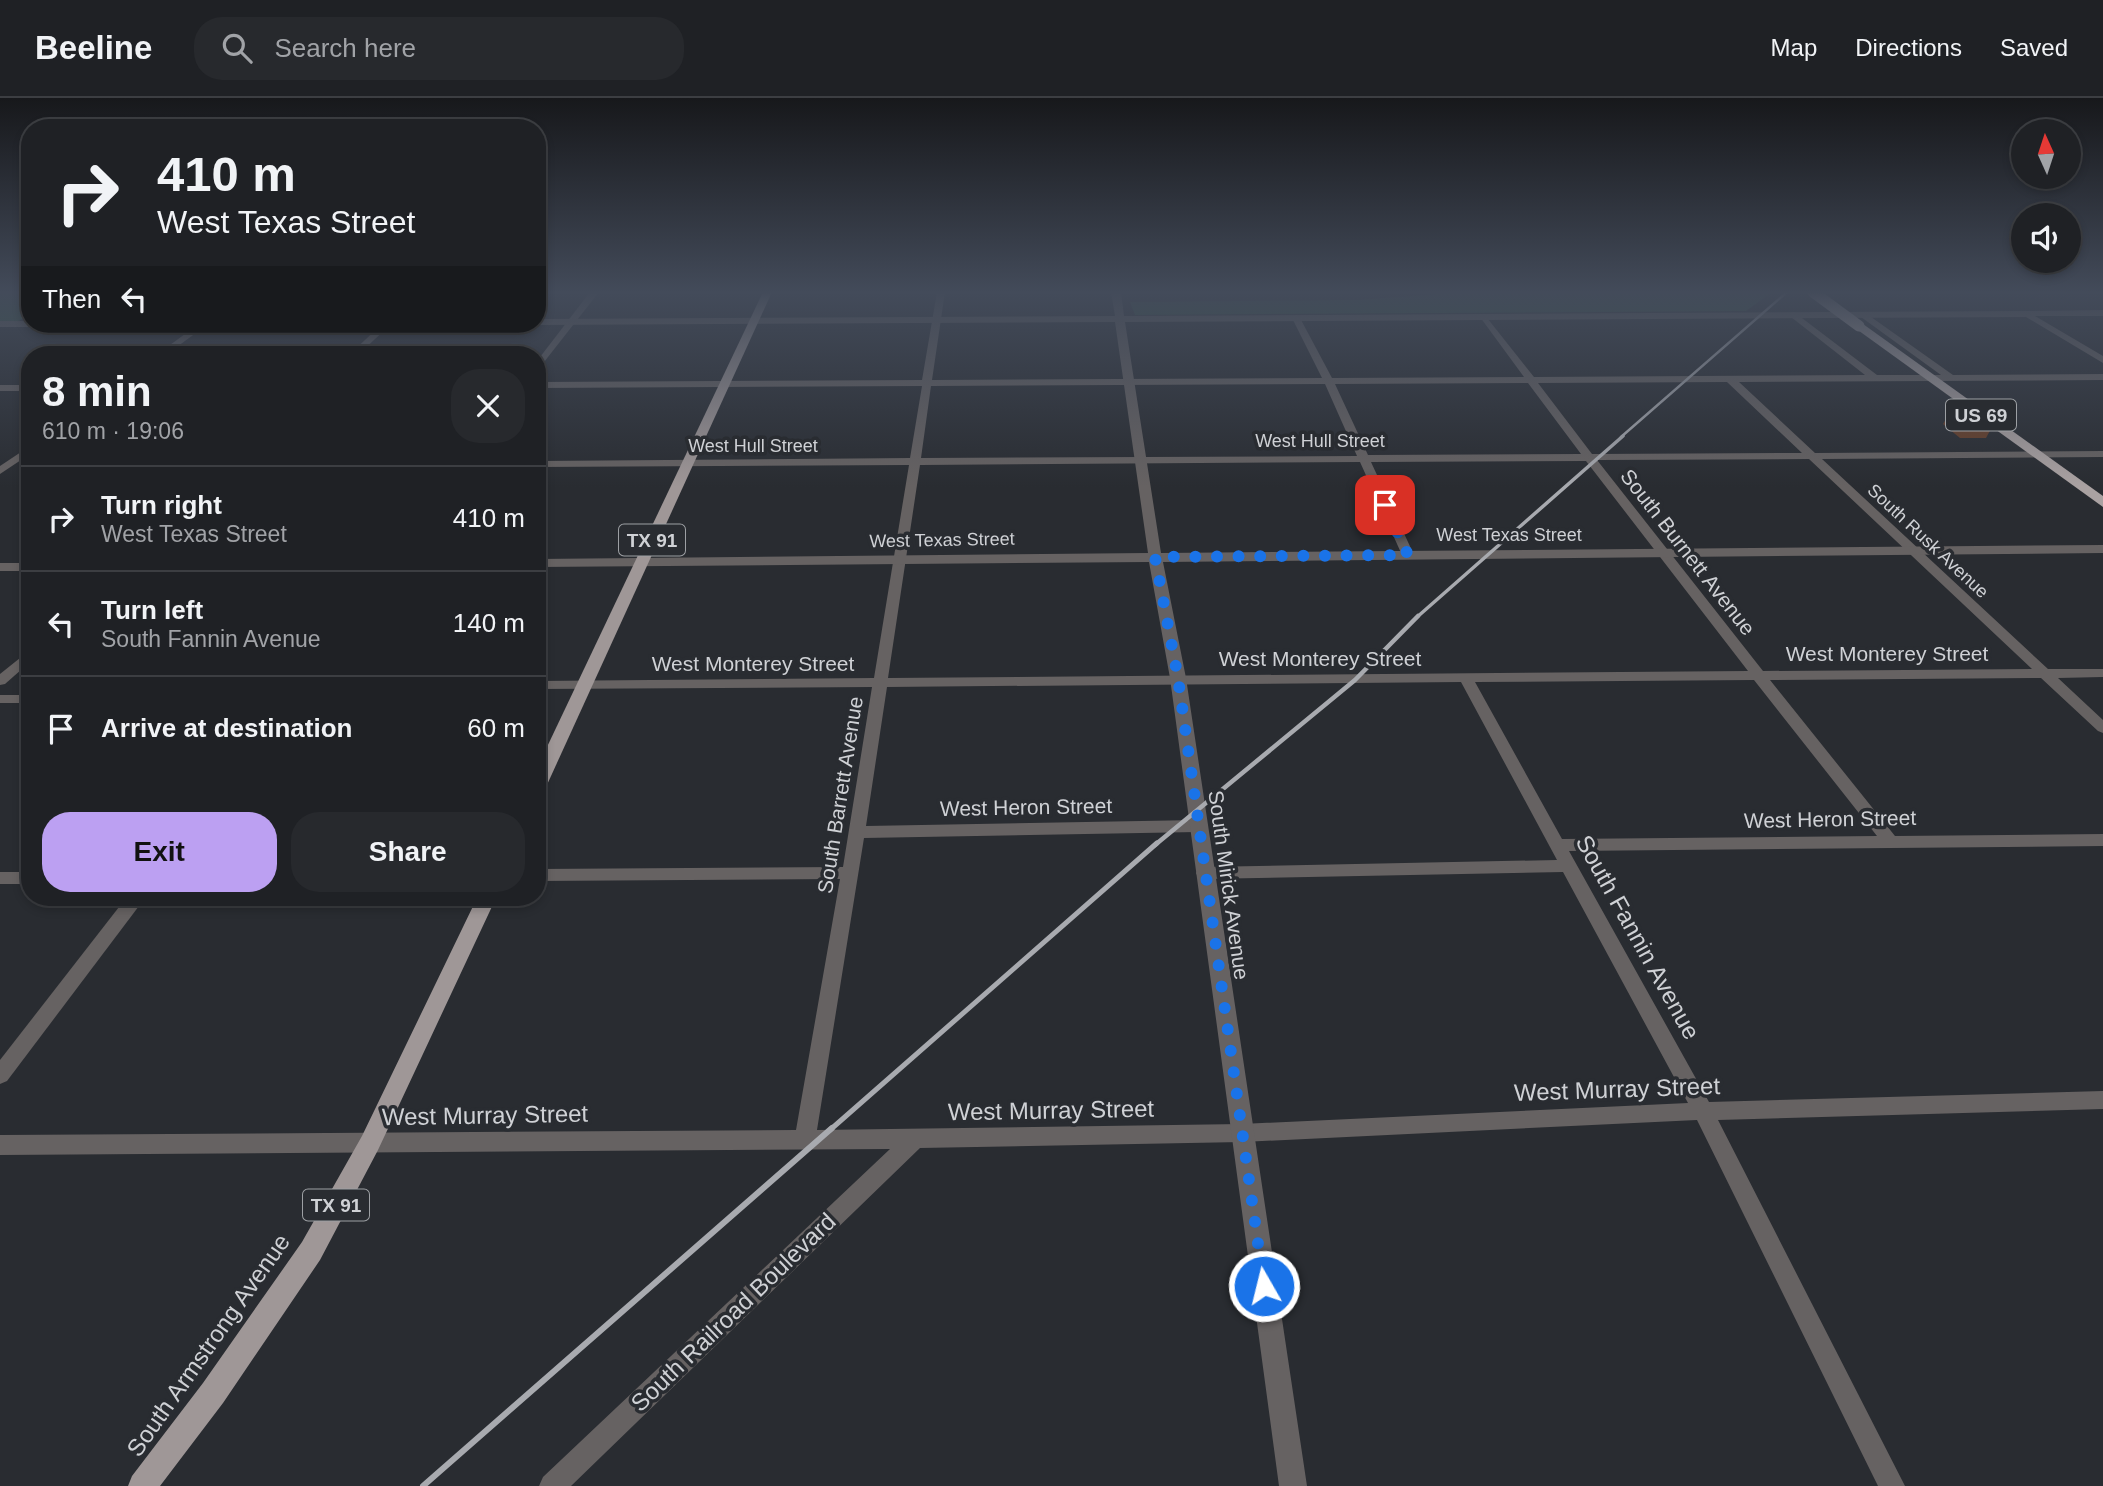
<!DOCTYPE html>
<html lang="en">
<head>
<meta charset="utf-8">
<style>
	:root { --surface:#1f2125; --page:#27292d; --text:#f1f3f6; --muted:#a1a3a7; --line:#3c3e42; --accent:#bca0f2 }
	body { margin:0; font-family:Helvetica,sans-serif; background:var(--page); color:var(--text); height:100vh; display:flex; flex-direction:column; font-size:26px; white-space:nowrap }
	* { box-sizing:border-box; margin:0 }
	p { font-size:23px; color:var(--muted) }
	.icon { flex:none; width:38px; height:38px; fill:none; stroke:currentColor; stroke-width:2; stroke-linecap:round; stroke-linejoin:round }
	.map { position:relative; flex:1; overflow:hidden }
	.details { position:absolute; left:21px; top:248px; width:525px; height:560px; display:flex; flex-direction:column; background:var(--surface); border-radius:28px; box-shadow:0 4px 10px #0003,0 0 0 2px var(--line) }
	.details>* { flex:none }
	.top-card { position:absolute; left:21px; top:21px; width:525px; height:214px; border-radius:28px; box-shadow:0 4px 10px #0003,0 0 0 2px var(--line); background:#1f2125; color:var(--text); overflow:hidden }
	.needle { width:46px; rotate:357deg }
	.buttons { position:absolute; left:2011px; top:21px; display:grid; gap:14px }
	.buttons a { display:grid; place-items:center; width:70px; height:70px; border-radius:50%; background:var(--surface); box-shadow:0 4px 10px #0003,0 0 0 2px var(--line); font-size:35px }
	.pin { position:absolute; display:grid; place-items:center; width:60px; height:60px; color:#fff; margin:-30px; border-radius:14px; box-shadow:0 4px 10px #0006 }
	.me { position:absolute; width:77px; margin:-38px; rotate:352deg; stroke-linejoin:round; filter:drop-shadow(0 0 5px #0008) }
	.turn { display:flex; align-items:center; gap:24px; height:147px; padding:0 21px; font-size:32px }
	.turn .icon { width:91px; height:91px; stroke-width:2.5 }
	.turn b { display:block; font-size:49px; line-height:60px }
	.then { display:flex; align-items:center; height:66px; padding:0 21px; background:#0003; gap:14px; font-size:26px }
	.round { display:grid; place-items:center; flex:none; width:74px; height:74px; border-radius:28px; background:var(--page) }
	.head { display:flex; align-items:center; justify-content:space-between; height:119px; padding:0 21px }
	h1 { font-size:42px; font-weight:700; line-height:52px }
	.cta { display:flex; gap:14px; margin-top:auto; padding:14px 21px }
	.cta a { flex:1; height:80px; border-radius:28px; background:var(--accent); color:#111; font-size:28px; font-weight:700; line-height:80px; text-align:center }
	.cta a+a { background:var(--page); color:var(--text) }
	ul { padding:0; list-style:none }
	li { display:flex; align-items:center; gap:21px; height:105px; padding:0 21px; border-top:2px solid var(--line) }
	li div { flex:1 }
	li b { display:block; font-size:26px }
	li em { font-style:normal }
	header { display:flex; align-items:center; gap:42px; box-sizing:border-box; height:98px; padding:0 35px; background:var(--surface); border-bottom:2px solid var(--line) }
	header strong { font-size:33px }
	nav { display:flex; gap:38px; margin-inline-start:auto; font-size:24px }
	.search { width:490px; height:63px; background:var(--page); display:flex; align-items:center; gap:18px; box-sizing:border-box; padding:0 24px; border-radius:28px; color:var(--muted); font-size:26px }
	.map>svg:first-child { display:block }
	.green { fill:#315843 }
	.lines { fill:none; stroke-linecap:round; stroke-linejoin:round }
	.minor { fill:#666262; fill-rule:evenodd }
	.tertiary { fill:#666262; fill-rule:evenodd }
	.primary { fill:#9f9797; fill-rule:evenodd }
	.trunk { fill:#aaa2a2; fill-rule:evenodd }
	.rail-far4 { stroke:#a8aaaf; stroke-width:2.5 }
	.rail-far3 { stroke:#a8aaaf; stroke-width:3.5 }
	.rail-far2 { stroke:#a8aaaf; stroke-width:4.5 }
	.rail-far1 { stroke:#a8aaaf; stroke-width:5 }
	.rail { stroke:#a8aaaf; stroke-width:6 }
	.trunk-bridge { stroke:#aaa2a2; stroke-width:11 }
	.wall { fill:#683f28 }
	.building { fill:#734f3b; stroke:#816353; stroke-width:2 }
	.route { stroke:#1a73e8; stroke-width:12; stroke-dasharray:0 21.6 }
	.labels { text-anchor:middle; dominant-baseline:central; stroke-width:7; stroke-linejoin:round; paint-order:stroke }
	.far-street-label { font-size:18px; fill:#cfd1d5; stroke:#292c31 }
	.shield { fill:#292c31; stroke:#9da0a4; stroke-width:2 }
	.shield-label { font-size:19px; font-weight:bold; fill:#cfd1d5 }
	.street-label { font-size:21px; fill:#cfd1d5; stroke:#292c31 }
	.near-street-label { font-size:24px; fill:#cfd1d5; stroke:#292c31 }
</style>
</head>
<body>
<header>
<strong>Beeline</strong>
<div class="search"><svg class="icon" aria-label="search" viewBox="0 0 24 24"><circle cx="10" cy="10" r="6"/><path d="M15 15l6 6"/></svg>Search here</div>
<nav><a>Map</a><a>Directions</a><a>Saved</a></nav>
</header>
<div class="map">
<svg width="2103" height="1388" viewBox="0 0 2103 1388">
	<rect width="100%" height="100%" fill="#292c31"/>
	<g class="green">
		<path d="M0,194H30V216L17,224H0Z"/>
		<path d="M1467,194H1772L1746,213L1135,217L1130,204L1357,202Z"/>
	</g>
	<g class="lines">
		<g class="minor">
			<path d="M590,194H599L537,273V263Z"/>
			<path d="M937,194H945L932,282L1322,280L1292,220L1296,217L1300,220L1332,280L1524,279L1480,219L1484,216L1534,279L1865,277L1791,219V215L1794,214L1877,277H1941L1861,219V215L1864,214L1953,277L2103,276V282L1739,284L1815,355L2103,353V359L1822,361L2048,571H2103V579L2058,580L2103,622V635L2098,633L2041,580L1770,582L1895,738L2103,736V748L1569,753L1709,1004L2103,993V1011L1718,1022L1905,1388H1878L1697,1022L1242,1044L920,1050L571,1388H539L543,1379L890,1051L0,1057V1037L796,1032L840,781L537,783V771L843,769L872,589L537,591V583L874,580L909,367L537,369V363L910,360L922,288L537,290V284L922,282ZM1727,284L1802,355L1592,356L1538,285ZM1528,285L1581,356L1368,357L1335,286ZM1325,286L1357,358L921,360L931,288ZM1809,361L2032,571L1763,573L1597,362ZM1586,363L1748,573L888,580L920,367L1360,364L1402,457L1408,461L1414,457L1371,364ZM1754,582L1877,738L1562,741L1475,584ZM1461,584L1557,762L1204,769L1198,771L1196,775L1198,779L1204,781L1563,774L1688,1005L1242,1026L817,1032L864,740L1197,734L1205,728L1197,722L866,728L887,589Z"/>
			<path d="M2103,212V218H2035L2103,258V265L2021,216L2025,213Z"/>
			<path d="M199,226H208L166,257H156Z"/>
			<path d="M382,226H391L358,257H349Z"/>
			<rect x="0" y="287" width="30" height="6"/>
			<path d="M30,348V356L0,376V368Z"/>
			<path d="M30,552V564L5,586L0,587V576Z"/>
			<rect x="0" y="597" width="30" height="8"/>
			<rect x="0" y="774" width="30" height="12"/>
			<path d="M126,800H145L7,983L0,986V962Z"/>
		</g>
		<g class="tertiary">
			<path d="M1111,194H1121L1124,218L2025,213L2030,216L2025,219L1125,224L1161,455L2103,447V455L1163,464L1186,580L1307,1388H1279L1170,580L1149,464L537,469V461L1148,455L1115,224L537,227L533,226H537V221L1115,218Z"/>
			<path d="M0,223H30V226H118L113,229H0Z"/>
			<rect x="0" y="465" width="30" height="8"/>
		</g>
		<g class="primary">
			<path d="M763,194H772L546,689L537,695V670Z"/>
			<path d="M477,800H496L378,1052L320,1162L223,1305L160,1388H128L132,1378L203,1285L302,1144L362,1038Z"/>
		</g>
		<path class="trunk" d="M1855,226H1863L2103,398V409L1855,230Z"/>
		<path class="rail-far4" d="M1621,339L1787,194"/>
		<path class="rail-far3" d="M1416,520L1623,338"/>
		<path class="rail-far2" d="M1155,747L1355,582L1418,518"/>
		<path class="rail-far1" d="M830,1032L1157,745"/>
		<path class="rail" d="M423,1388L832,1030"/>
		<path class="trunk-bridge" d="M1813,194L1859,228"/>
	</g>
	<path class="wall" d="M1949,316L1992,329L1986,340H1960L1943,326Z"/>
	<path class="building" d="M1949,316H1974L1992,329H1966Z"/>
	<linearGradient id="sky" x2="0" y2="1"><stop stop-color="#17181b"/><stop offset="0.5" stop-color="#434b5a"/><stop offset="1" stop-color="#434b5a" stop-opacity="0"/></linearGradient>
	<rect width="2103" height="389" fill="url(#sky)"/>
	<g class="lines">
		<path class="route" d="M1264,1188L1178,580L1155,459L1408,457L1385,407"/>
	</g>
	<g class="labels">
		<g class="far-street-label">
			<text x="1320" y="343">West Hull Street</text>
			<text x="753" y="348">West Hull Street</text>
			<text x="1509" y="437">West Texas Street</text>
			<text transform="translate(942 442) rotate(-1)">West Texas Street</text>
			<text transform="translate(1928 443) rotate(43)">South Rusk Avenue</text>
		</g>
		<g class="shield">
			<rect x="1946" y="301.5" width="70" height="31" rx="5"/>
			<rect x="619" y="426.5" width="66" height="31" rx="5"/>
			<rect x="303" y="1091.5" width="66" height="31" rx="5"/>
		</g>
		<g class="shield-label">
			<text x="1981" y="317">US 69</text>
			<text x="652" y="442">TX 91</text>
			<text x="336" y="1107">TX 91</text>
		</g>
		<g class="street-label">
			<text transform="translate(1688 454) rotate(52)">South Burnett Avenue</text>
			<text x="1887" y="555">West Monterey Street</text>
			<text x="1320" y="560">West Monterey Street</text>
			<text x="753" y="565">West Monterey Street</text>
			<text transform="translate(840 697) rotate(-81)">South Barrett Avenue</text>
			<text transform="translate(1026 709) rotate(-1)">West Heron Street</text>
			<text transform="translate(1830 721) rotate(-1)">West Heron Street</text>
			<text transform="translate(1229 787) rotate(82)">South Mirick Avenue</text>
		</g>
		<g class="near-street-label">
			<text transform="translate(1638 839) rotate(61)">South Fannin Avenue</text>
			<text transform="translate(1617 991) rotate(-2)">West Murray Street</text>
			<text transform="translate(1051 1012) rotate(-1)">West Murray Street</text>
			<text transform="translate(485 1017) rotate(-1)">West Murray Street</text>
			<text transform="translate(733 1214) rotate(-44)">South Railroad Boulevard</text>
			<text transform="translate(208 1247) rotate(-55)">South Armstrong Avenue</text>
		</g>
	</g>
</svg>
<div class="buttons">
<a><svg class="needle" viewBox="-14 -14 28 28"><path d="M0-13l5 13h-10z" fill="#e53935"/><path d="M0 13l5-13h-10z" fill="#a1a3a7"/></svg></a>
<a><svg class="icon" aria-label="sound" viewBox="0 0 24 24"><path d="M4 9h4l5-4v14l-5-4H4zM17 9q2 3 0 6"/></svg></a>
</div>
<div class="pin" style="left:1385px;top:407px;background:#d93025"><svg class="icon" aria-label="arrive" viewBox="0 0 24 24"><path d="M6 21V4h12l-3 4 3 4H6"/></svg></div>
<svg class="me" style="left:1264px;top:1188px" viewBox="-20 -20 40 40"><circle r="17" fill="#1a73e8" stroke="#fff" stroke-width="3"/><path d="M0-11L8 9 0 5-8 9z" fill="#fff"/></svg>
<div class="top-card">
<div class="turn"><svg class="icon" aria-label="right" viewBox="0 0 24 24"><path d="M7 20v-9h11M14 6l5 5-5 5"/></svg><div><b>410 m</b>West Texas Street</div></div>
<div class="then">Then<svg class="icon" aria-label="left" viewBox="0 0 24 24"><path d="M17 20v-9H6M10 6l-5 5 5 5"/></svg></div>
</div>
<section class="details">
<div class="head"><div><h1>8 min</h1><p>610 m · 19:06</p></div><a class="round"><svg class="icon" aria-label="close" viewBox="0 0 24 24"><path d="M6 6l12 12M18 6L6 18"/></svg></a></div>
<ul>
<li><svg class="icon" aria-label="right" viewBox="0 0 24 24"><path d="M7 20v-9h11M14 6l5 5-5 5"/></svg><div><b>Turn right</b><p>West Texas Street</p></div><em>410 m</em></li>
<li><svg class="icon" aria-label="left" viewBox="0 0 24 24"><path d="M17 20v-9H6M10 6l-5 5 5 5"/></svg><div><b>Turn left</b><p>South Fannin Avenue</p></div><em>140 m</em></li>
<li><svg class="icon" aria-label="arrive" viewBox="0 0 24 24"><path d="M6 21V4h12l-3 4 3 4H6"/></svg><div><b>Arrive at destination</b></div><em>60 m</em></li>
</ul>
<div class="cta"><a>Exit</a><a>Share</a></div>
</section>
</div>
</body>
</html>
